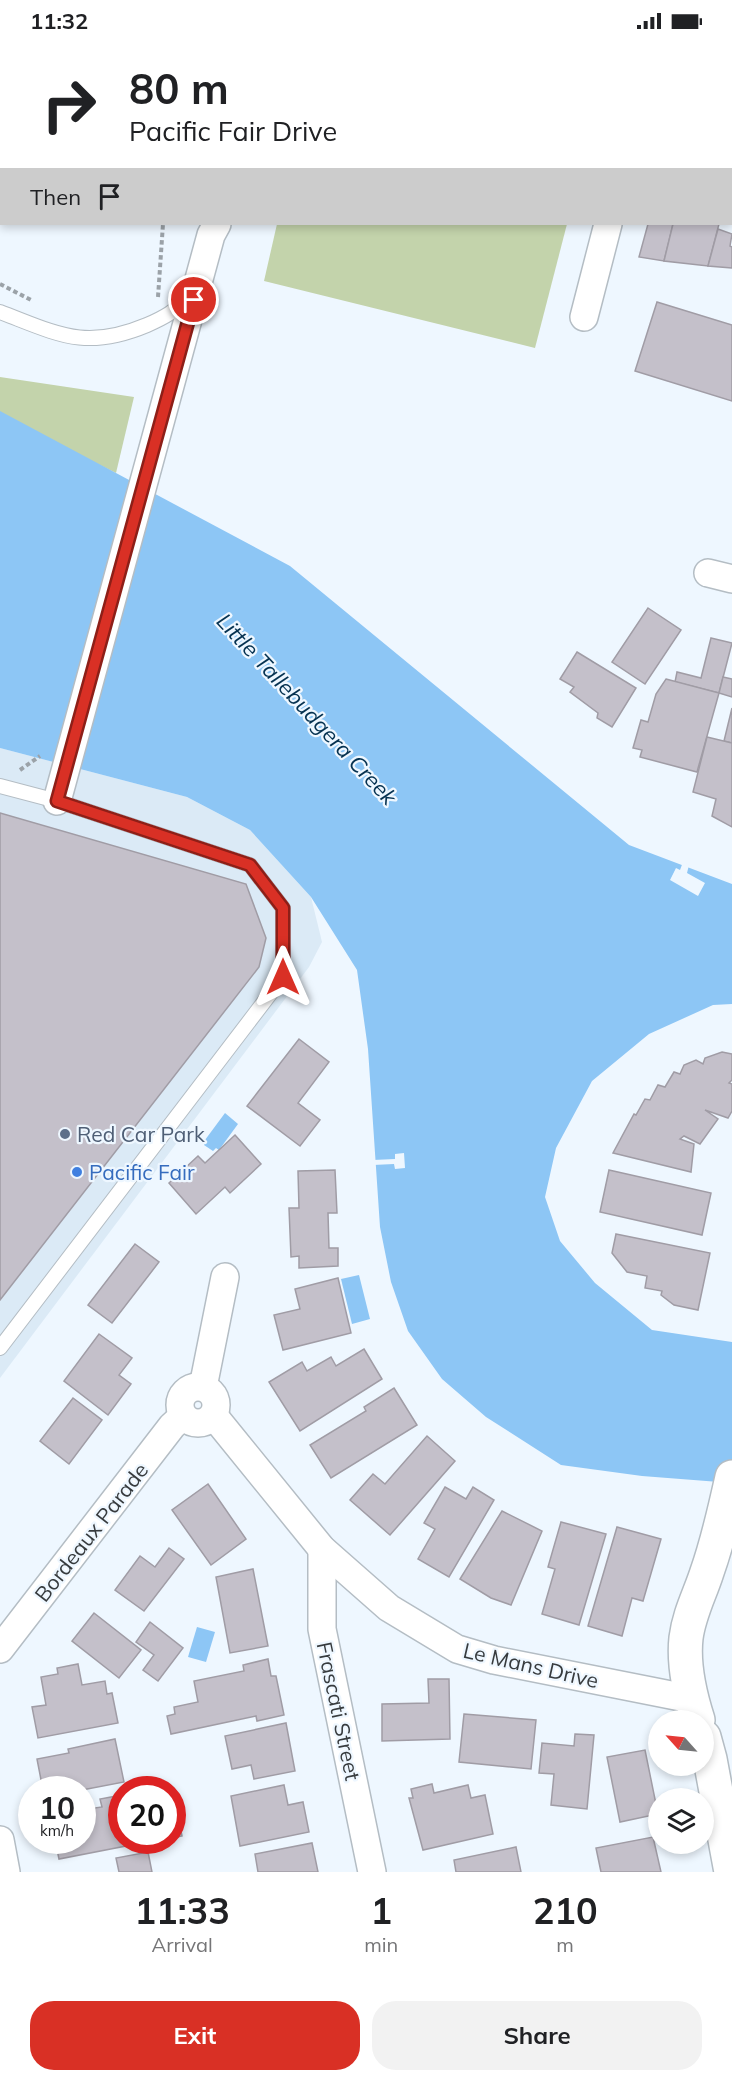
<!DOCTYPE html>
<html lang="en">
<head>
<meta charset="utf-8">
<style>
	:root { --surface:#fff; --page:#f2f2f2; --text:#202124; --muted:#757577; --accent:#d93025 }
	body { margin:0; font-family:Mulish,sans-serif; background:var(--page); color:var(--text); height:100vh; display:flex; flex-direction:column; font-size:22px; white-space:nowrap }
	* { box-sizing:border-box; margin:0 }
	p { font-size:20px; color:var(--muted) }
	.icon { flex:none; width:33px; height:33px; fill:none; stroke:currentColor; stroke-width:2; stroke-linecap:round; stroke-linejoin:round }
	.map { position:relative; height:1830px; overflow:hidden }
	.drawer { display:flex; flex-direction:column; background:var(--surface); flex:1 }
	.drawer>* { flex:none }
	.hud { position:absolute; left:0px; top:0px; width:732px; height:183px; box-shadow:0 3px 9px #0003; background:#fff; color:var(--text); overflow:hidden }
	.needle { width:39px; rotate:297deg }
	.tools { position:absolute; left:648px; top:1668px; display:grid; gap:12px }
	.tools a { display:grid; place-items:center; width:66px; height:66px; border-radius:50%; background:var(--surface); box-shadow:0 3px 9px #0003; font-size:30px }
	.speed { position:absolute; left:18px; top:1734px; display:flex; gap:12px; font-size:30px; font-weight:700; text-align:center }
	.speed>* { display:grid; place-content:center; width:78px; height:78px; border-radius:50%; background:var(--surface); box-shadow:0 3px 9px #0003; line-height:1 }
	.speed small { font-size:15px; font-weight:400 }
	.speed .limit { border:9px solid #d22; background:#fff; color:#111 }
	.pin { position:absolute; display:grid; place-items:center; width:51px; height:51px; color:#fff; margin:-26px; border:3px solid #fff; border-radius:50%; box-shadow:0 2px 6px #0007 }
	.me { position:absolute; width:66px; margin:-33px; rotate:0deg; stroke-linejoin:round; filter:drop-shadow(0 0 4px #0008) }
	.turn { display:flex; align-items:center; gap:21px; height:126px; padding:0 30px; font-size:27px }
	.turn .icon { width:78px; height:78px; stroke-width:2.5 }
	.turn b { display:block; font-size:42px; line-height:51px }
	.then { display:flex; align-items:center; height:57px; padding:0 30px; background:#0003; gap:12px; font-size:22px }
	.eta { display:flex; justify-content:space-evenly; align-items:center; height:102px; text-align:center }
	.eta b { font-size:36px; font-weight:700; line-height:42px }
	.action { display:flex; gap:12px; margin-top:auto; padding:12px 30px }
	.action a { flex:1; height:69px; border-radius:24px; background:var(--accent); color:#fff; font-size:24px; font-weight:700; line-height:69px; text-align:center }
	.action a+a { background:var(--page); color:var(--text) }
	.status { display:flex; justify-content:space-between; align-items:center; height:42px; padding:0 30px; background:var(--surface); direction:ltr }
	.status svg { height:16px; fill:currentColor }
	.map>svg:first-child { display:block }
	.built { fill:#dbeaf6 }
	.green { fill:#c3d3ab }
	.water { fill:#8dc6f5 }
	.pier { fill:#eef7ff }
	.building { fill:#c4c0ca; stroke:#a09ca5; stroke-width:1.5 }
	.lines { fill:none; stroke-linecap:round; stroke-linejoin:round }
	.lane-casing { stroke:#b4bdc4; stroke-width:16 }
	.street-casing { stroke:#b4bdc4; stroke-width:30 }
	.secondary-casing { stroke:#b4bdc4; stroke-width:36 }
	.highway-casing { stroke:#996673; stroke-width:36 }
	.path { stroke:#9ba2a8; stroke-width:4; stroke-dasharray:4.5 3; stroke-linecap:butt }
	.lane { stroke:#fff; stroke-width:14 }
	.street { stroke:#fff; stroke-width:27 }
	.secondary { stroke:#fff; stroke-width:33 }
	.highway { stroke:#ce7d90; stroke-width:33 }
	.route-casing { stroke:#8d1f18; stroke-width:15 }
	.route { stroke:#d93025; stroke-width:10 }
	.service-dot { fill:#5c6f8a; stroke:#eef7ff; stroke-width:2 }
	.shop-dot { fill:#3f7fe0; stroke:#eef7ff; stroke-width:2 }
	.labels { text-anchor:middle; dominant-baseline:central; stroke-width:4.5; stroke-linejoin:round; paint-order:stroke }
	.service-label { font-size:21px; fill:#4e5e75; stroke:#eef7ff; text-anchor:start }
	.shop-label { font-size:21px; fill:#366cbe; stroke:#eef7ff; text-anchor:start }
	.street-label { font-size:21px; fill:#373b3e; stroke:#eef7ff }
	.water-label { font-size:22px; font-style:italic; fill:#053251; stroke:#eef7ff }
</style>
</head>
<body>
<div class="status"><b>11:32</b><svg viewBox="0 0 49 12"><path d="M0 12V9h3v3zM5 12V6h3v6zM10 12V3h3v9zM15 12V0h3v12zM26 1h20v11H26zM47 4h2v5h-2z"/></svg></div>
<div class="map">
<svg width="732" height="1830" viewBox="0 0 732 1830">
	<rect width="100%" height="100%" fill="#eef7ff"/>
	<path class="built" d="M0,706L187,755L250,788L311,855L322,900L309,925L0,1336Z"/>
	<g class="green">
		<path d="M321,0H604L606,1H321Z"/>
		<path d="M277,182H567L535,306L264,239Z"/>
		<path d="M0,335L134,355L116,431L0,374Z"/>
	</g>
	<g class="water">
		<path d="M0,369L290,524L629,803L732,842V962L713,963L649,992L592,1039L556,1106L545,1155L560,1199L595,1241L652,1288L732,1300V1441L642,1434L561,1423L486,1375L442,1337L408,1289L391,1240L380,1185L368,1007L357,928L311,855L250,788L187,755L0,706Z"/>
		<path d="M225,1071L238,1082L219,1108L216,1106L213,1109L204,1103L205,1098Z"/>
		<path d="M359,1233L370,1277L352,1282L341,1237Z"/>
		<path d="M197,1585L215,1590L206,1620L188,1615Z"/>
	</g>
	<g class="pier">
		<path d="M683,820L689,823L687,831L705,841L698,854L670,838L676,826L680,828Z"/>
		<path d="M404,1111L405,1126L395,1127L394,1122L373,1123V1118L395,1117V1112Z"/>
	</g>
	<g class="building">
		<path d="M732,0V110L730,2H696Z"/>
		<path d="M648,182H673L664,219L639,215Z"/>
		<path d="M673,182H719L708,224L664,219Z"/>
		<path d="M718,187L732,192L730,204L732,205V226L708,224Z"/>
		<path d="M657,260L732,283V359L635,329Z"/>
		<path d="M648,566L681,588L645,642L612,620Z"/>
		<path d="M711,596L732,601L719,651L675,640L677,630L701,636Z"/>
		<path d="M577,610L636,646L612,685L597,676L598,671L570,650L574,645L560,637Z"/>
		<path d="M723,635L732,637V655L719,651Z"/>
		<path d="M666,637L719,651L697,730L640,715L642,708L633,706L641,678L648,680L656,652Z"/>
		<path d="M732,666V701L724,699Z"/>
		<path d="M707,695L732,701V785L712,774L716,757L693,750Z"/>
		<path d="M0,771L246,842L266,896L259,925L0,1258Z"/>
		<path d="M299,997L329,1020L298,1061L320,1078L300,1104L247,1064Z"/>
		<path d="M722,1010L732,1012V1038L729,1041L732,1042V1069L728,1076L705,1068L718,1077L700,1102L684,1094L680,1097L694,1102L691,1130L613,1111L634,1072L636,1073L645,1057L650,1058L658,1043L665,1045L674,1030L680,1032L684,1023L696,1018L703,1022L705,1016Z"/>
		<path d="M235,1093L261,1122L230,1151L225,1145L196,1172L169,1141L198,1114L205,1121Z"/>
		<path d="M335,1128L337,1171H328L329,1206H338V1224L299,1226V1214L291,1215L289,1166H299L298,1129Z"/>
		<path d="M609,1128L711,1151L702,1193L600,1170Z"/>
		<path d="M616,1192L710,1211L698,1268L674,1263L661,1253L662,1249L645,1246L647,1234L627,1230L612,1211Z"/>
		<path d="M135,1202L159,1220L112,1281L88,1263Z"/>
		<path d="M338,1236L351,1291L283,1308L274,1273L300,1267L295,1247Z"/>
		<path d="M99,1292L132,1316L119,1333L131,1342L108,1373L64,1339Z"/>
		<path d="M364,1307L382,1337L300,1389L269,1340L302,1320L307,1329L331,1315L336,1324Z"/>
		<path d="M394,1346L417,1383L331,1436L310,1403L366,1369L364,1365Z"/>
		<path d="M73,1356L102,1378L69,1422L40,1399Z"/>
		<path d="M427,1394L455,1419L390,1493L350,1458L373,1432L385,1442Z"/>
		<path d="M208,1442L246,1497L211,1523L172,1468Z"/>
		<path d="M445,1445L466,1457L473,1445L494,1458L449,1535L418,1517L435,1487L424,1481Z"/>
		<path d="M502,1469L542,1489L511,1563L491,1556L460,1537Z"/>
		<path d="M561,1480L606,1492L579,1583L542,1572L555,1527L548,1525Z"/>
		<path d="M617,1485L661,1497L643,1559L632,1556L622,1594L588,1584Z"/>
		<path d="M169,1506L184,1517L144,1569L115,1548L140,1514L155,1525Z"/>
		<path d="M253,1527L268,1604L230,1611L216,1535Z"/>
		<path d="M94,1571L141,1608L119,1636L72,1599Z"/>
		<path d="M150,1580L183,1606L158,1639L143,1628L154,1613L136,1600Z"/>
		<path d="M268,1617L271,1634H276L284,1673L257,1679L256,1674L171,1692L167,1674L175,1672L174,1665L198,1660L194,1639L244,1629L243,1623Z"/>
		<path d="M78,1622L82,1643L105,1639L107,1652L112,1651L118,1681L38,1696L32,1665L46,1663L41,1635L58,1632L57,1626Z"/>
		<path d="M428,1637H449L450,1697L382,1699V1662L429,1661Z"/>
		<path d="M464,1672L536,1678L531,1727L459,1720Z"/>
		<path d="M286,1681L295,1729L254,1737L251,1723L232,1727L225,1694Z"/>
		<path d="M575,1692L594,1693L587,1767L551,1763L554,1732L539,1731L542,1701L574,1704Z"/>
		<path d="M115,1697L124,1740L82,1748H43L37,1717L69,1711L68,1707Z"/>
		<path d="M645,1708L658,1772L620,1780L607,1715Z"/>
		<path d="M432,1742L434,1751L468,1743L471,1756L485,1753L493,1792L423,1808L409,1756H413L411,1747Z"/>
		<path d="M284,1743L288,1763L303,1760L309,1790L240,1804L231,1754Z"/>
		<path d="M122,1753V1798H157L59,1817L55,1798H82V1768L102,1765L100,1757Z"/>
		<path d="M177,1769L182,1794L172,1796V1770Z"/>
		<path d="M653,1795L661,1830H601L596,1806Z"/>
		<path d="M312,1801L318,1830H258L255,1812Z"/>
		<path d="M516,1805L521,1830H456L454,1818Z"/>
		<path d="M148,1810L152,1830H119L116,1816Z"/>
	</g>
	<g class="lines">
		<defs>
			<g id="lane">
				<path d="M0,270C58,292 85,309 147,283C163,276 177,269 188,254"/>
				<path d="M0,744L57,759L250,823L283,866V935L0,1306"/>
			</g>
			<g id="street">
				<path d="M246,2V0"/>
				<path d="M278,2L279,0"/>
				<path d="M652,2L653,0"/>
				<path d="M584,275L608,182"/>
				<path d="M708,531L732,537"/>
				<path d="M57,759L211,193L217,182"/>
				<circle cx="198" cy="1363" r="18"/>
				<path d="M203,1345L225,1235"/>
				<path d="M214,1374L322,1507L389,1566L457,1607L494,1618L691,1657"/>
				<path d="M322,1507V1587L372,1830"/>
				<path d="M0,1607L172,1384L183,1374"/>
				<path d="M0,1798L6,1830"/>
			</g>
			<g id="secondary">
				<path d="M698,1678C690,1653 683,1623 686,1596C689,1572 700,1552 707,1530C718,1499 725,1467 732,1435"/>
				<path d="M704,1695L710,1717L731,1830"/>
			</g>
			<path id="highway" d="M190,0V2"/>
		</defs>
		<use href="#lane" class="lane-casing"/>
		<use href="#street" class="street-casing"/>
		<use href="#secondary" class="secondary-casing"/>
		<use href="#highway" class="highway-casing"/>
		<g class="path">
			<path d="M0,9H2"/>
			<path d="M0,242L31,258"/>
			<path d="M158,255L163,182"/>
			<path d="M20,728L40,714"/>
		</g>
		<use href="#lane" class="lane"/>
		<use href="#street" class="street"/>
		<use href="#secondary" class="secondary"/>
		<use href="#highway" class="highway"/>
	</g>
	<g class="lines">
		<defs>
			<path id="route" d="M194,258L57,759L250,823L283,866V935"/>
		</defs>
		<use href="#route" class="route-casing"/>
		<use href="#route" class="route"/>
	</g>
	<circle class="service-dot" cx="65" cy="1092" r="6"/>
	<circle class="shop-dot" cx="77" cy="1130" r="6"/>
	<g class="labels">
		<g class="service-label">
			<text x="77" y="1092">Red Car Park</text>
		</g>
		<g class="shop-label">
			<text x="89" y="1130">Pacific Fair</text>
		</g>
		<g class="street-label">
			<text transform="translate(91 1490) rotate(-52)">Bordeaux Parade</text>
			<text transform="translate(531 1623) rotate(13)">Le Mans Drive</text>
			<text transform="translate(339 1669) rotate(78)">Frascati Street</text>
		</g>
		<g class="water-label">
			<text transform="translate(307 667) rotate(47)">Little Tallebudgera Creek</text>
		</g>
	</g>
</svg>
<div class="tools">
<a><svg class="needle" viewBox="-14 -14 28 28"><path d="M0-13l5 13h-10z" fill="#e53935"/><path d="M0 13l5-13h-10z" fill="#757577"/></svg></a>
<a><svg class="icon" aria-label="layers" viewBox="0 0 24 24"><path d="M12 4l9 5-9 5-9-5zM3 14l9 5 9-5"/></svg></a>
</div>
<div class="speed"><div>10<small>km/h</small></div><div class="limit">20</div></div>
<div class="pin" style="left:194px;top:258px;background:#d93025"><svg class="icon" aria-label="arrive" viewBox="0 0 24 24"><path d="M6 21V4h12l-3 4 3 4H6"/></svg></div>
<svg class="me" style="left:283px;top:935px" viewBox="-20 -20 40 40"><path d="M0-17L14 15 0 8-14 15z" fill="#d93025" stroke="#fff" stroke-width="4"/></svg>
<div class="hud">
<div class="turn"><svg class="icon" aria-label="right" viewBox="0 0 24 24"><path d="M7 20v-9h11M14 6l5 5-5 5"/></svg><div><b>80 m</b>Pacific Fair Drive</div></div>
<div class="then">Then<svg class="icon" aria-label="arrive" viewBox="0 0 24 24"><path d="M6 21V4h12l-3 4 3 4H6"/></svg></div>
</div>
</div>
<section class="drawer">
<div class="eta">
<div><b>11:33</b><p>Arrival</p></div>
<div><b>1</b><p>min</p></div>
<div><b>210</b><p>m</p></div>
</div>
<div class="action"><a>Exit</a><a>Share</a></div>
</section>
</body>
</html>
